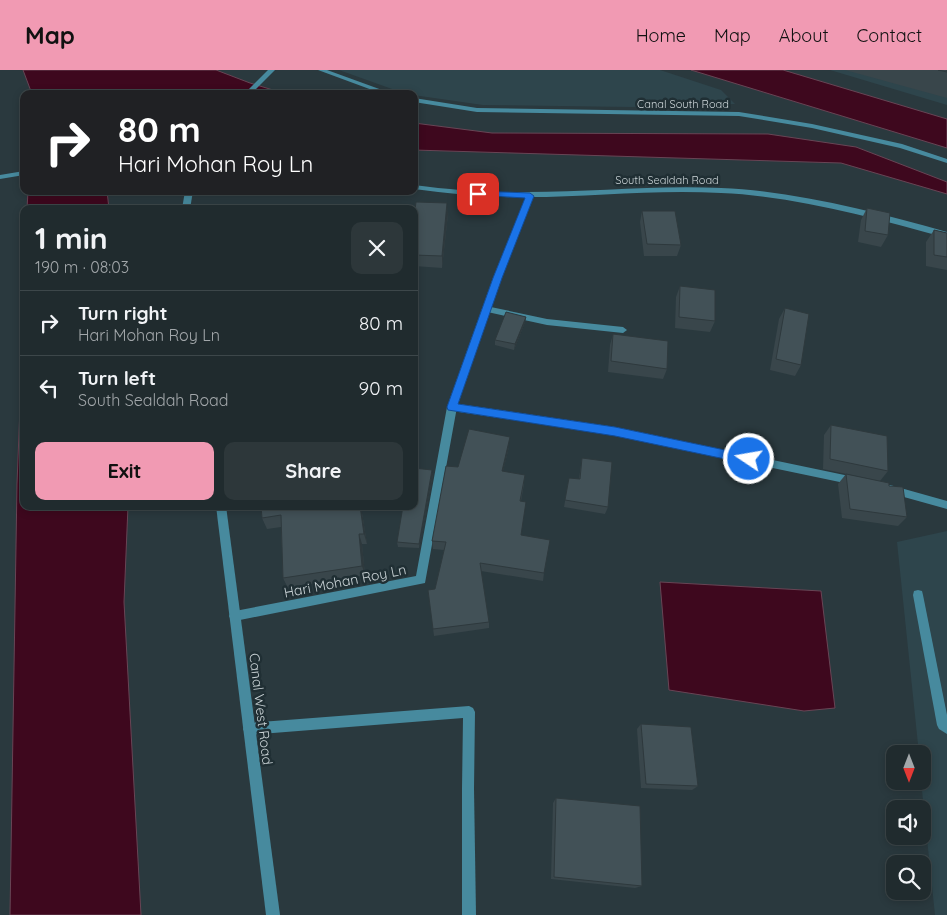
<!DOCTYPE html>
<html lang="en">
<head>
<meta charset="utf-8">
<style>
	:root { --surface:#202b2e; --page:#2d373a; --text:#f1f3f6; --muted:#a2a7aa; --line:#3d474a; --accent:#f19ab3 }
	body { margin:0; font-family:Quicksand,sans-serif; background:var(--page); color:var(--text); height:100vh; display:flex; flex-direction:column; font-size:19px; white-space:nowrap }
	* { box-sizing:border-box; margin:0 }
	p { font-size:16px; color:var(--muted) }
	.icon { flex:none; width:28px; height:28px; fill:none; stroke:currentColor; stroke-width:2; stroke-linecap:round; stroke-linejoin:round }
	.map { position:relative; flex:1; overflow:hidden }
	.sheet { position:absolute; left:20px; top:135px; width:398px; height:305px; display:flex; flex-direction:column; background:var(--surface); border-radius:10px; box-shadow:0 2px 8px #0003,0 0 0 1px var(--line) }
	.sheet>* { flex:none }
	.top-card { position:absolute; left:20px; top:20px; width:398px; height:105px; border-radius:10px; box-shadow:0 2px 8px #0003,0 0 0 1px var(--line); background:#202124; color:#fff; overflow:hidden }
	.needle { width:32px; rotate:180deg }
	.buttons { position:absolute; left:886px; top:675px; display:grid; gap:10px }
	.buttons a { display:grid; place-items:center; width:45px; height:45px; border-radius:10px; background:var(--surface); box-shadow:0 2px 8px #0003,0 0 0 1px var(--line); font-size:25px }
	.pin { position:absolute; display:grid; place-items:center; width:42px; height:42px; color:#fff; margin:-21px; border-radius:10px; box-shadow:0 2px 8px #0006 }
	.me { position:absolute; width:55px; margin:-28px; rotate:282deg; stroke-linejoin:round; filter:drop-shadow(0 0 4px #0008) }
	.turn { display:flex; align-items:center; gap:18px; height:105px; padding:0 15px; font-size:22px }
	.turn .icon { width:65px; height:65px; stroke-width:2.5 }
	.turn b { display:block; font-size:35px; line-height:42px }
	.round { display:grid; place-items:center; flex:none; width:52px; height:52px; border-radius:10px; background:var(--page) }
	.headline { display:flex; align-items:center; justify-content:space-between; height:85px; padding:0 15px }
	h1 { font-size:30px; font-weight:700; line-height:38px }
	.action { display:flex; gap:10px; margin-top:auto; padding:10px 15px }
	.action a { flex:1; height:58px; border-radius:10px; background:var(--accent); color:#111; font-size:20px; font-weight:700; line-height:58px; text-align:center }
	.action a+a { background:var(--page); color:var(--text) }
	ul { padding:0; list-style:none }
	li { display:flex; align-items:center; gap:15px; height:65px; padding:0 15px; border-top:1px solid var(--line) }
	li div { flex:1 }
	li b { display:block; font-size:19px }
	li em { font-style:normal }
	header { display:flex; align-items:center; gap:30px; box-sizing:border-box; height:70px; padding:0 25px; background:var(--accent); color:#111 }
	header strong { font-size:24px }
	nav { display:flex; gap:28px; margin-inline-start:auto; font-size:18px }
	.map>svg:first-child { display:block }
	.built { fill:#2e454c }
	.water { fill:#3e081e; stroke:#684555 }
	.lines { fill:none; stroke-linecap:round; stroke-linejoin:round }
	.service { fill:#478a9e; fill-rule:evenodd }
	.minor { fill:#478a9e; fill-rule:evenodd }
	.tertiary { fill:#478a9e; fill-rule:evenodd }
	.wall { fill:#39464b }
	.shaded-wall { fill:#2e393d }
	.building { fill:#425157; stroke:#2e393d }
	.route { fill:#1a73e8; stroke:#114b97 }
	.labels { text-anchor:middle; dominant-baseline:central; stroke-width:5; stroke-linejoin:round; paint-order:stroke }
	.far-street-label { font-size:11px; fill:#cad3d6; stroke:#202f34 }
	.street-label { font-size:14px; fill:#cad3d6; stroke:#202f34 }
</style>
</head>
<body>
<header>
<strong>Map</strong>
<nav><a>Home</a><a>Map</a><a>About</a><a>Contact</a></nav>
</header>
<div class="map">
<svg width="947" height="845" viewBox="0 0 947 845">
	<rect width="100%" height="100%" fill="#2a393e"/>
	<g class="built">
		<path d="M339,0H660L721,20L735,34L631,37L483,35L406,24Z"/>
		<path d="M830,0H947V35Z"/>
		<path d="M947,461V845H935L921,711L922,684H919L897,472Z"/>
	</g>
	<g class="water">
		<path d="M23,0H216L250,13L286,24H32Z"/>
		<path d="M691,0H783L947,49V78Z"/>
		<path d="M414,53L492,63L768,64L856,77L947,112V124L841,93L414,80Z"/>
		<path d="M28,121H107L109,139H27Z"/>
		<path d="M24,233V436H128L124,532L141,845H10L17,414Z"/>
		<path d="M660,512L821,521L835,638L804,641L669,620Z"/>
	</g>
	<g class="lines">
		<g class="service">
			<path d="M486,236L547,249L623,257L627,260L623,263L547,255L483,241V237Z"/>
			<path d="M452,333L615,357L854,407L858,408L859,411L858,414L854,415L615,365L452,341L447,337Z"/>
			<path d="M890,415L947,431V439L886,422L885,419L886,416Z"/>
			<path d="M918,520L922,521L923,525L947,645V664L939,659L937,655L913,525L914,521Z"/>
			<path d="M468,713L472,715L474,719L476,845H462V719L464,715Z"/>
		</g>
		<g class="minor">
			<path d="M527,124H530L534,126L501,208L457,337L425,513L235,551L231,550L229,546L231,542L235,541L416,506L447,337L493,208Z"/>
			<path d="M469,636L473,638L475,642L474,719L472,723L468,725L464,723L462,719L463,648L249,665L245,663L243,659L245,655L249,653Z"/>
		</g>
		<g class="tertiary">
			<path d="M268,0H275L251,24H244Z"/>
			<path d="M318,0H327L393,24H383Z"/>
			<path d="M414,28L477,38L739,42L812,54L902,74L947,89V93L900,78L812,58L739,46L477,42L414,32Z"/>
			<path d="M24,101V105L0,109V105Z"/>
			<path d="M414,115C452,120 489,123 527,122C592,122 656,115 721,118C794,121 876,142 947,162V168C875,148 795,126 721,123C656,119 592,127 527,127C489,128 452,124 414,119Z"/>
			<path d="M185,121H193L190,139H182Z"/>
			<path d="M216,436H226L280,845H266Z"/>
		</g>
	</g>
	<g class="wall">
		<path d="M845,0H947V28Z"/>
		<path d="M867,138L888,165L881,177L858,172L861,150Z"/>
		<path d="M642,141L681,175L677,186H644L640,152Z"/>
		<path d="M448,145L442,198L414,196V148Z"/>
		<path d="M934,160L947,163V200L926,196V172Z"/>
		<path d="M680,216L715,251L710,262L675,258L676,227Z"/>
		<path d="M785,238L801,295L795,306L770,300L779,249Z"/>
		<path d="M526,247L525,252L514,280L495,275V270Z"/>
		<path d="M613,264L667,299L663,309L608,302L610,275Z"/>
		<path d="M831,355L888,401L880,411L823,399L824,365Z"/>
		<path d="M509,377L503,401L524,414L521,431V466L544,503L543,511L481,501L489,552V558L434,566L428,520L435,519L444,480L433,479L432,471L458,397Z"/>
		<path d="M582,388L608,437L605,444L564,437L569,408L579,409Z"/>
		<path d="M433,404L419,478L398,477L397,472Z"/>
		<path d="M846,404L889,416L907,447L898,456L842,448L838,414Z"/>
		<path d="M261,436H361L367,474H362L365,505L288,518L283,508L281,457L267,459L262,448Z"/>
		<path d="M641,654L698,716L692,720L641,718L637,659Z"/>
		<path d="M556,728L642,816L635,818L551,809L553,733Z"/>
	</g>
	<g class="shaded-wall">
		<path d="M447,133L448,145L442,198V186Z"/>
		<path d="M526,247L525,252L514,280L515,274Z"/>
		<path d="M510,367L509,377L501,410L502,401Z"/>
		<path d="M432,400L433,404L419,478V474Z"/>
		<path d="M360,436H361L367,474L364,464Z"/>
		<path d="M359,464L362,474L365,505L362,496Z"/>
	</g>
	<g class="building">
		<path d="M938,0H947V2Z"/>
		<path d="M416,132L447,133L442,186L414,185V148Z"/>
		<path d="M867,138L890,143L888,165L865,161Z"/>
		<path d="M642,141H675L681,175L647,174Z"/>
		<path d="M934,160L947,163V187L934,185Z"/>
		<path d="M680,216L715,220V251L679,247Z"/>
		<path d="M785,238L809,244L801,295L776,289Z"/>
		<path d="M506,242L526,247L515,274L495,270Z"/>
		<path d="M613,264L668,271L667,299L611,291Z"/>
		<path d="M831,355L887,366L888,401L830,389Z"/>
		<path d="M469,359L510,367L502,401L525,405L520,431L526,432L521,465L550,470L544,503L480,493L489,552L433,559L428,520L435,519L446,472L432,471L446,396L458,397Z"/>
		<path d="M582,388L612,392L608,437L565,430L569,408L580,409Z"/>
		<path d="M414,398L432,400L419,474L397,472L403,436H414Z"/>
		<path d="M846,404L889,413V416L903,417L907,447L850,439Z"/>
		<path d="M261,436H360L364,464H359L362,496L283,508L281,445L262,448Z"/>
		<path d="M641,654L691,657L698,716L646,714Z"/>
		<path d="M556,728L640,736L642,816L554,807Z"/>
	</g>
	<path class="route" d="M478,121L530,123L534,126L502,208L458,334L615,357L749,385L754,389L753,393L749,394L615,366L448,340L447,337L493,208L525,128L475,125L473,124Z"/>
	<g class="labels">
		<g class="far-street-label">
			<text x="683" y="34">Canal South Road</text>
			<text x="667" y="110">South Sealdah Road</text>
		</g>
		<g class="street-label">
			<text transform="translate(345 511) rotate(-11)">Hari Mohan Roy Ln</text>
			<text transform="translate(261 639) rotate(83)">Canal West Road</text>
		</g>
	</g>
</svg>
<div class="buttons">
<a><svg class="needle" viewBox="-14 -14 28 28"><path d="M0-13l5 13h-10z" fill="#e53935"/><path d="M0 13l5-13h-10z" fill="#a2a7aa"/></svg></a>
<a><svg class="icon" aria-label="sound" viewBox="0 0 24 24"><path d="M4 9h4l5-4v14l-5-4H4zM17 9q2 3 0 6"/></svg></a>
<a><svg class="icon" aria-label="search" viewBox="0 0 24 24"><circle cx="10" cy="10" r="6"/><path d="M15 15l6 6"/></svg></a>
</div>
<div class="pin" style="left:478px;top:124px;background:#d93025"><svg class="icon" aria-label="arrive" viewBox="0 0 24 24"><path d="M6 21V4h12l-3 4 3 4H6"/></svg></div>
<svg class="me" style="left:749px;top:389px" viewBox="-20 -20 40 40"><circle r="17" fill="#1a73e8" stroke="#fff" stroke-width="3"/><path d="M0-11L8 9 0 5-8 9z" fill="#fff"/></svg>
<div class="top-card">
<div class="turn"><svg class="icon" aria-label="right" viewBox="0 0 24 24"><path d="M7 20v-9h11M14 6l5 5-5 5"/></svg><div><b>80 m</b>Hari Mohan Roy Ln</div></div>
</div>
<section class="sheet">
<div class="headline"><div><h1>1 min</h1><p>190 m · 08:03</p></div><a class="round"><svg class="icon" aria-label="close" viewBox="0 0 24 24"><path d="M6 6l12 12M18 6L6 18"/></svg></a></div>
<ul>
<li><svg class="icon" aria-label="right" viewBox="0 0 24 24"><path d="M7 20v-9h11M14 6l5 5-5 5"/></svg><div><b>Turn right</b><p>Hari Mohan Roy Ln</p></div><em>80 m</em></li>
<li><svg class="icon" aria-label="left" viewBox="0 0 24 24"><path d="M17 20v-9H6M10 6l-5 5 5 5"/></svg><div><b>Turn left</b><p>South Sealdah Road</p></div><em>90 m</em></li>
</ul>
<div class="action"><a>Exit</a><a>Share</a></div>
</section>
</div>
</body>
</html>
